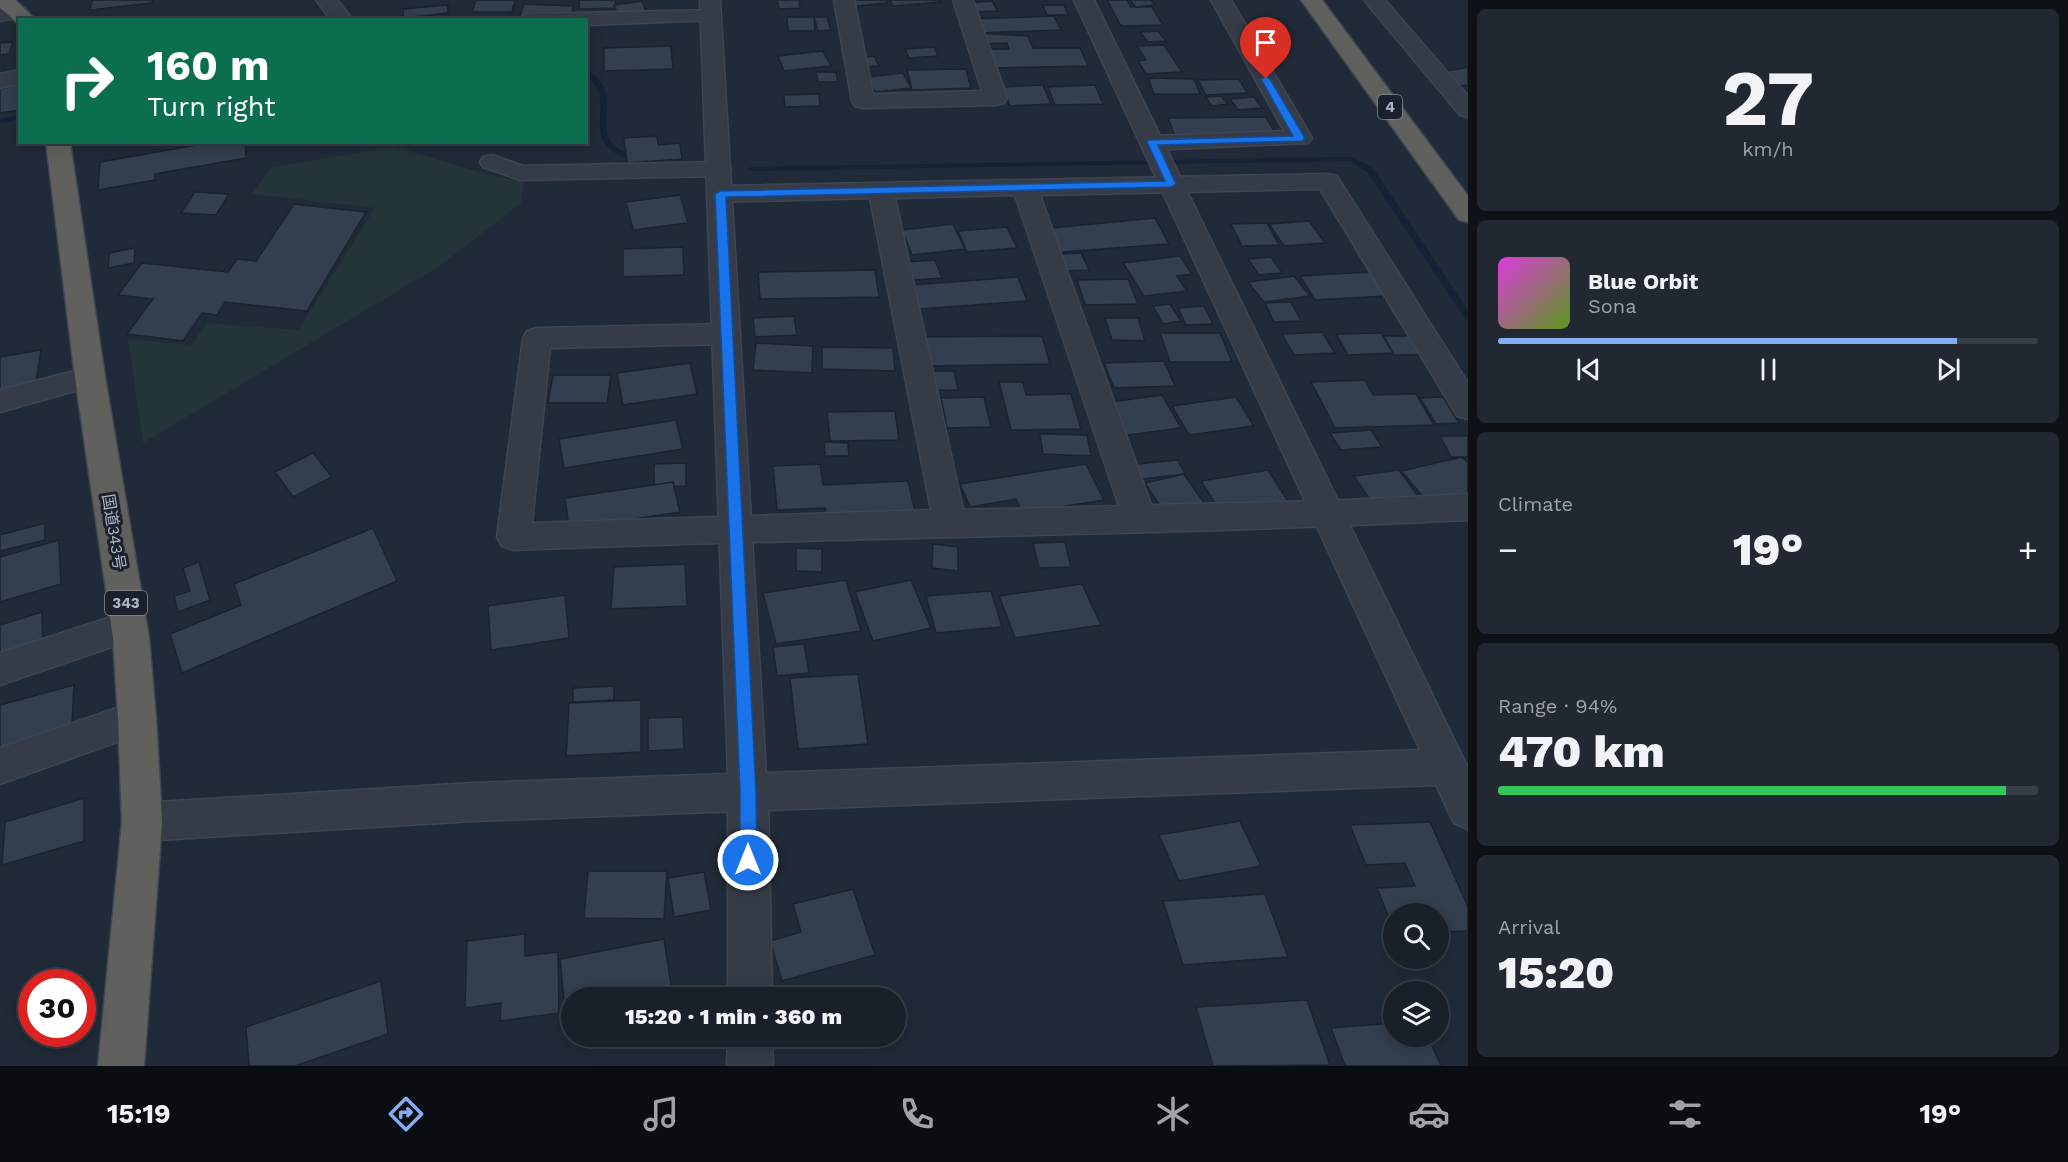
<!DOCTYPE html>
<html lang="en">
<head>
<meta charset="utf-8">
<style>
  body { margin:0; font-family:"Work Sans","Noto Sans JP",sans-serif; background:#222832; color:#f1f3f6; height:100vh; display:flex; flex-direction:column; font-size:22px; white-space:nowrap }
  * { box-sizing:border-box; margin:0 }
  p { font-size:20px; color:#9fa3a8 }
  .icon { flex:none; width:33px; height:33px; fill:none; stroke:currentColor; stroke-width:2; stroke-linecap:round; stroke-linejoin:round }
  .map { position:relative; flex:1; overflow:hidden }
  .drawer { display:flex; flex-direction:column; gap:9px; padding:9px; background:#0e1217; width:600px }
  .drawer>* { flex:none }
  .banner { position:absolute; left:18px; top:18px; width:570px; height:126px; border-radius:0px; box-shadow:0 3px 15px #0003,0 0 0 2px #373e47; background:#0b6e4f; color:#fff; overflow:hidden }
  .controls { position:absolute; left:1383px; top:903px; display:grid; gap:12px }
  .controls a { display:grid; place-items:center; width:66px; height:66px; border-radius:50%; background:#19202a; box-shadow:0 3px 15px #0003,0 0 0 2px #373e47; font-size:30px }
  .speed { position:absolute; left:18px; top:969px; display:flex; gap:12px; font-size:30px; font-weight:700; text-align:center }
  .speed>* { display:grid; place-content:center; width:78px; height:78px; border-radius:50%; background:#19202a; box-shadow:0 3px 15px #0003,0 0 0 2px #373e47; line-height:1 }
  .speed .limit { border:9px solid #d22; background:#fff; color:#111 }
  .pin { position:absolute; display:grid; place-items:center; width:51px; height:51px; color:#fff; margin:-62px -26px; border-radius:50% 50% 50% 0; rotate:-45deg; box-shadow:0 0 6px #0007 }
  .pin .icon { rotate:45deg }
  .me { position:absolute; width:66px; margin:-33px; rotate:0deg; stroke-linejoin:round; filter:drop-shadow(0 0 4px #0008) }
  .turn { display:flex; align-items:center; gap:21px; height:126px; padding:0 30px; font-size:27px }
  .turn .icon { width:78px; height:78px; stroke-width:2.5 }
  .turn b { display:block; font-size:42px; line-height:51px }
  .big { font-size:45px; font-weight:800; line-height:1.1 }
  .drawer .card { flex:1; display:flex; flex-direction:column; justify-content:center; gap:9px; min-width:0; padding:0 21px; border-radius:9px; background:#222832 }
  .drawer .dial { align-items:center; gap:0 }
  .dial b { font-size:78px; line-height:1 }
  .song { display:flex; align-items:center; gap:18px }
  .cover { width:72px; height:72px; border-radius:9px; background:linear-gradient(135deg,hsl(300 70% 55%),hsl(90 70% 35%)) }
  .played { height:6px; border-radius:3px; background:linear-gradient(90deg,#84acf4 85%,#373e47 85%) }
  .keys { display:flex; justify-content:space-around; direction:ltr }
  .heat { display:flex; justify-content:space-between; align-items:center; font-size:33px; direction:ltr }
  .charge { height:9px; border-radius:4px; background:linear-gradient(90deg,#34c759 94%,#373e47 0) }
  .trip { position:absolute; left:561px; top:987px; width:345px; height:60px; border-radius:30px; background:#19202a; box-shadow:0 3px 15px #0003,0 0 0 2px #373e47; font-weight:800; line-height:60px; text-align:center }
  .menu { display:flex; height:96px; justify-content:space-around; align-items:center; background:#0a0d11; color:#9fa3a8 }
  .menu .icon { width:42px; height:42px }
  .menu .selected { color:#84acf4 }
  .menu b { font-size:27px; color:#f1f3f6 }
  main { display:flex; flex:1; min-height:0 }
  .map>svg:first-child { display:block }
  .green { fill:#233539 }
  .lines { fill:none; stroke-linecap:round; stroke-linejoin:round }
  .stream { fill:#152135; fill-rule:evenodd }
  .building { fill:#333e4f; stroke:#1c232f; stroke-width:1.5 }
  .minor-casing { stroke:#3e4552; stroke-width:3 }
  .tertiary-casing { stroke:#3e4552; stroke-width:3 }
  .trunk-casing { stroke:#3f4753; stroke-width:3 }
  .minor { fill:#353c48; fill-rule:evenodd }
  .tertiary { fill:#353c48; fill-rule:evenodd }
  .trunk { fill:#60605d; fill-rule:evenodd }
  .route { fill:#1a73e8; stroke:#114b97; stroke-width:1.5 }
  .labels { text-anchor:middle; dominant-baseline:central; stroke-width:6; stroke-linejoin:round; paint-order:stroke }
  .shield { fill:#1a212d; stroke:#828a97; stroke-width:1.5 }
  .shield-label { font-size:15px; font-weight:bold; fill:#afb7c5 }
  .street-label { font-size:16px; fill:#afb7c5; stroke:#1a212d }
</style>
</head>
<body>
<main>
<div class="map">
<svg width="1468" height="1066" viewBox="0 0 1468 1066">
  <rect width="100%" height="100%" fill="#212a38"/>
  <path class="green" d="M394,146L485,174L524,182L521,203L438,267L143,443L128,339L191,345L207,323L298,330L375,208L251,194L272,167Z"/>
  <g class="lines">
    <g class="stream">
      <path d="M586,70C627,91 592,125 615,146C622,152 633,155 642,158V162C634,162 626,158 619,155C580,136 619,101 586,76Z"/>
      <path d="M20,115V119L0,123V119Z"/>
      <path d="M1352,157L1373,168L1468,310V320L1465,319L1367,172L1350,161L751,171L747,169L751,167Z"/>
    </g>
  </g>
  <g class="building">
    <path d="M92,0H153L152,3L90,10Z"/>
    <path d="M476,0H515L512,12H472Z"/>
    <path d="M579,0H615L616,8L579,9Z"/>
    <path d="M777,0H799L800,8L779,9Z"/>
    <path d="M843,0H886L887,3L847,7Z"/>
    <path d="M890,0H940L941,2L893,6Z"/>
    <path d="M1107,0H1127L1131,7H1152L1163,25L1121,26Z"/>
    <path d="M1130,0H1151L1155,5L1136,7Z"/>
    <path d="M642,1L647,14L619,18L614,5Z"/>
    <path d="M992,1L998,11L977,12L971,3Z"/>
    <path d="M524,4L574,6L570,18L520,16Z"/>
    <path d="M448,5V13L403,18V9Z"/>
    <path d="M1043,5H1064L1068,15H1047Z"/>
    <path d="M1054,16L1061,30L979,33L973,19Z"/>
    <path d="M787,17H814L815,31H788Z"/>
    <path d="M814,17H827L831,30L818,31Z"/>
    <path d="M1158,31L1166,41L1148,42L1140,32Z"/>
    <path d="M977,33L1028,36L1033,48H1080L1088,66L993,68L987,49H1009L1007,43L980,44Z"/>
    <path d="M13,42L9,54L0,55V43Z"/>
    <path d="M1164,45L1182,72L1146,74L1138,61L1146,60L1137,46Z"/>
    <path d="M671,46L673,69L604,71V48Z"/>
    <path d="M934,47L938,56L909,58L905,49Z"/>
    <path d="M823,51L831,66L784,71L778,56Z"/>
    <path d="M874,56L879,66L861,67L857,58Z"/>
    <path d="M1468,67V85L1460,86L1442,72Z"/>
    <path d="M966,69L971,88L912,90L907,70Z"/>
    <path d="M816,72H836L838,82H818Z"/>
    <path d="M903,73L911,88L875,92L867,77Z"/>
    <path d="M1148,78L1194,79L1200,94H1154Z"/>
    <path d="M1239,79L1247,93L1206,95L1198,80Z"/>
    <path d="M20,85V110L0,113V89Z"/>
    <path d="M1043,85L1051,104L1010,106L1003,87Z"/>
    <path d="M1095,85L1103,104L1055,105L1048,87Z"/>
    <path d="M819,94L820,106L785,107L784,95Z"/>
    <path d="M1221,96L1228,104L1212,106L1205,97Z"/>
    <path d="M1254,97L1262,108L1238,110L1230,99Z"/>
    <path d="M1266,117L1276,135L1175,136L1168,118Z"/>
    <path d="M657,136L658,145L680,143L682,159L627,163L624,138Z"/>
    <path d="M214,142H245L246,158L155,174V180L98,190L100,162Z"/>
    <path d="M195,192L229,194L216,215L181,213Z"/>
    <path d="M680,195L688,223L633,230L626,202Z"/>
    <path d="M294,204L366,212L307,311L225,302L217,315L202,313L183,341L127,334L153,299L118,295L142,263L228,272L237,259L256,261Z"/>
    <path d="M1155,218L1169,244L1061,252L1051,228Z"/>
    <path d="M1309,221L1325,243L1284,246L1269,224Z"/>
    <path d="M1267,223L1279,245L1242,246L1231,224Z"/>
    <path d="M953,224L965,249L912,255L902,230Z"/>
    <path d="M1007,227L1017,248L967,252L958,231Z"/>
    <path d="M683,247L684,275L623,277V249Z"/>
    <path d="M135,248L134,263L108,268L109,253Z"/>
    <path d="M1081,253L1089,270L1063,271L1056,254Z"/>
    <path d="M1180,256L1192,274L1177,276L1187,291L1144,296L1123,263Z"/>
    <path d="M1271,257L1282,273L1259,275L1248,259Z"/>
    <path d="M935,260L942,278L913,280L907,262Z"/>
    <path d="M875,270L879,297L760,299L758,272Z"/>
    <path d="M1370,272L1386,296L1315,300L1300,276Z"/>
    <path d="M1294,276L1310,296L1264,302L1248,282Z"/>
    <path d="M1018,277L1027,301L920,309L912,285Z"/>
    <path d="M1128,279L1138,304L1085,305L1077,280Z"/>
    <path d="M1291,302L1301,321L1274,322L1265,303Z"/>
    <path d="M1170,304L1181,321L1163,324L1153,306Z"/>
    <path d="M1204,306L1213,324L1186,325L1178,308Z"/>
    <path d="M794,316L797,335L755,337L753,318Z"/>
    <path d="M1105,318H1138L1145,341L1112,340Z"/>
    <path d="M1322,332L1335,353L1294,355L1282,334Z"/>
    <path d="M1160,333H1220L1232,362H1170Z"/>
    <path d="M1381,333L1393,353L1348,355L1336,334Z"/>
    <path d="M1042,336L1050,364L928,366L923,337Z"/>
    <path d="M1384,336H1409L1419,355H1394Z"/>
    <path d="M756,343L813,346L812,373L753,370Z"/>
    <path d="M822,347L893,348L895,371L822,369Z"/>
    <path d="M41,350L35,388L0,394V357Z"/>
    <path d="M1164,361L1175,386L1114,388L1104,363Z"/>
    <path d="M690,363L697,394L623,405L617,373Z"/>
    <path d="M925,371H954L958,390H928Z"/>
    <path d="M553,375H611L607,403H548Z"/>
    <path d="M1365,380L1373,395L1416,394L1434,425L1335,428L1311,382Z"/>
    <path d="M999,382H1023L1026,395L1071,394L1081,429L1011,430Z"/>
    <path d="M1162,395L1181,428L1113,437L1096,404Z"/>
    <path d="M984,397L991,427L947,428L941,398Z"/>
    <path d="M1236,397L1254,426L1189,435L1172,406Z"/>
    <path d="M1443,397L1459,423L1436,424L1420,398Z"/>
    <path d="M895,411L899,440L830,441L827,412Z"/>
    <path d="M676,420L683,449L564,468L559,439Z"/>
    <path d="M1371,430L1382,447L1341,450L1330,433Z"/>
    <path d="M1040,434L1087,435L1091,456L1043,454Z"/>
    <path d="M1440,436H1468V457H1451Z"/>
    <path d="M824,442L848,443L849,456H825Z"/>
    <path d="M313,453L332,477L293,497L275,472Z"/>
    <path d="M1462,457L1468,463V496L1430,505L1401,471Z"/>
    <path d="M1178,460L1185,474L1134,480L1127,465Z"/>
    <path d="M686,463V486L654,487V464Z"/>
    <path d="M820,464L823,485L908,481L916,516L827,521L825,508L777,510L773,466Z"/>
    <path d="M1086,464L1104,500L1022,513L1016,499L970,507L960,484Z"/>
    <path d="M1268,470L1288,501L1220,511L1201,481Z"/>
    <path d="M1399,470L1418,496L1372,503L1354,476Z"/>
    <path d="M1184,474L1206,506L1166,515L1145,483Z"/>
    <path d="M673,482L680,512L569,529L565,498Z"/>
    <path d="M45,523V540L0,551V535Z"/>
    <path d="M373,528L397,581L182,673L170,634L241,605L234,584Z"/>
    <path d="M59,540L61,584L0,602V557Z"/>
    <path d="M1065,542L1071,567L1039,568L1033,543Z"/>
    <path d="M933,544L958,547V571L932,568Z"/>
    <path d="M796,548L822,549V572L796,571Z"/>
    <path d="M199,562L210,600L178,612L174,596L190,591L183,568Z"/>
    <path d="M685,564L687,606L611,609L614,567Z"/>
    <path d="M846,580L861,631L776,644L763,593Z"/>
    <path d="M911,580L931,628L873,641L855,592Z"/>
    <path d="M1082,584L1101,625L1015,638L999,596Z"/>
    <path d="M991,591L1002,627L936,633L926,596Z"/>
    <path d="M565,595L569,638L491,650L488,606Z"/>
    <path d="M42,612L43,650L0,663V625Z"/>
    <path d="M804,644L809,673L777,676L773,647Z"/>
    <path d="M858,674L868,744L798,749L790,678Z"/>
    <path d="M74,685L71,741L0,761V705Z"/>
    <path d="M614,686V700L573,702V688Z"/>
    <path d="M641,700V752L566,756L569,703Z"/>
    <path d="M683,717L684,749L648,751V718Z"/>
    <path d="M84,798V841L2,865L5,822Z"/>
    <path d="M1240,821L1261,866L1179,881L1159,835Z"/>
    <path d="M1430,822L1468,907V931L1438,932V914H1394V930L1377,888L1415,886L1405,863L1366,865L1350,825Z"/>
    <path d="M588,871H667L664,919L584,918Z"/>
    <path d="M704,872L711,910L674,917L668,878Z"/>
    <path d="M853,889L875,955L782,981L770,941L801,932L793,904Z"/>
    <path d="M1265,894L1288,957L1183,965L1163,901Z"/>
    <path d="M525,934V956L558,952L559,1013L500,1021L501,1003L465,1008L467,941Z"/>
    <path d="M664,939L673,998H572V1020L566,1021L560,959Z"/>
    <path d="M381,981L388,1034L295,1066H249L246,1027Z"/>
    <path d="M1307,1000L1330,1065L1213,1066L1196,1007Z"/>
    <path d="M1394,1023V1036H1428L1441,1066H1345L1331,1028Z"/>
  </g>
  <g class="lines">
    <g class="minor-casing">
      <g id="minor">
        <path d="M316,0H337L353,20H331Z"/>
        <path d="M834,0H854L873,94L982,91L953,0H973L1007,98L1004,103L996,105L863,108L855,106L852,101Z"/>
        <path d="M1211,0H1231L1312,138L1308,143L1152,150L1144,148L1140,143L1144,138L1152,136L1284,131Z"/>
        <path d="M1364,0H1385L1468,96V117L1460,115Z"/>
        <path d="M18,6L25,8L28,12L25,16L0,21V9Z"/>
        <path d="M711,10L718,12L721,16L718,20L586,25V20H520L523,16L530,14Z"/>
        <path d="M20,70V84L0,88V74Z"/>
        <path d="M492,155L523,166L719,162L728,164L731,169L728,174L719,176L520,180L483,167L480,162L483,157Z"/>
        <path d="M1328,174L1337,176L1340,181L1468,383V419L1457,416L1320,189L1040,195L1151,505L1328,501L1468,494V520C1150,536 832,537 514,550L502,546L497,537L523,338L527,331L537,328L726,324L736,327L740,334L736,341L726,344L550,348L532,523L931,510L870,198L720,202L711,199L707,194L711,189L720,186ZM1015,195L1119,506L963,510L895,198Z"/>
        <path d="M90,367L100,370L105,377L100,384L0,412V390Z"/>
        <path d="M129,611L141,615L147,626L141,637L0,685V653Z"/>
        <path d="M137,701L150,706L156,718L150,730L0,784V748Z"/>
        <path d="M748,774L762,779L768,792L772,998H728V792L734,779Z"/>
        <path d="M728,1036H772L773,1066H727Z"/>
      </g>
    </g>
    <g class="tertiary-casing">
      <path id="tertiary" d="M700,0H720L766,773L1420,750L1074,0H1094L1468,768V829L1454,823L1436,785L473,821L142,841L128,836L122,822L128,808L142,803L473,783L728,774Z"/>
    </g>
    <g class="trunk-casing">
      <g id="trunk">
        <path d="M0,0H15L36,20H20L19,24L0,8Z"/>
        <path d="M1301,0H1322L1468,196V222L1459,220Z"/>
        <path d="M46,142H70L105,377L149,638L156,718L162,822L144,1066H98L122,822L118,718L113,638L75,377Z"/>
      </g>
    </g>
    <use href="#minor" class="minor"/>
    <use href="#tertiary" class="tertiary"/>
    <use href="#trunk" class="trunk"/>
  </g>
  <path class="route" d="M1266,76L1270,79L1305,138L1303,141L1158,145L1176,184L1171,187L726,197L756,792L757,860L754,866L748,869L742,866L740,860V792L715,194L720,191L1165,181L1147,142L1148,140L1293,136L1261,79Z"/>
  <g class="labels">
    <g class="shield">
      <rect x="1378" y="95" width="24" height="24" rx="4.5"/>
      <rect x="105" y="591" width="42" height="24" rx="4.5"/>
    </g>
    <g class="shield-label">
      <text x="1390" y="107">4</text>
      <text x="126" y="603">343</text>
    </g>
    <g class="street-label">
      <text transform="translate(114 532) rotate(81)">国道343号</text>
    </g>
  </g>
</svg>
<div class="controls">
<a><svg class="icon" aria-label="search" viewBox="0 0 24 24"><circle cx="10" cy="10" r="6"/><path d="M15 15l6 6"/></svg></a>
<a><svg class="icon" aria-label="layers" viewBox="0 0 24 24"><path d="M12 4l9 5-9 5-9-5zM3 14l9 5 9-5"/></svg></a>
</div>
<div class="speed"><div class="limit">30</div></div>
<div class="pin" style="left:1266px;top:79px;background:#d93025"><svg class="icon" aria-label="arrive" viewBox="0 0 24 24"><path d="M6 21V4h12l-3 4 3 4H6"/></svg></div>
<svg class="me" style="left:748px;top:860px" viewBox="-20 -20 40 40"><circle r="17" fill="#1a73e8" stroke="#fff" stroke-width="3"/><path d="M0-11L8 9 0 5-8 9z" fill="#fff"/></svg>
<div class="trip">15:20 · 1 min · 360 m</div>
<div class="banner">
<div class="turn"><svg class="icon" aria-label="right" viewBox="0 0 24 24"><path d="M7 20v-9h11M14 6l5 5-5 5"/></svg><div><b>160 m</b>Turn right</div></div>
</div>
</div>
<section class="drawer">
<div class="card dial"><b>27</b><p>km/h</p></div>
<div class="card">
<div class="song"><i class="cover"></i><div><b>Blue Orbit</b><p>Sona</p></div></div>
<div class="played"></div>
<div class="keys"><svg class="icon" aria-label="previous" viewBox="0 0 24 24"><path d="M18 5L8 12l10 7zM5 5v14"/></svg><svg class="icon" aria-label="pause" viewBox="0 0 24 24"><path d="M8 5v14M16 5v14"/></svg><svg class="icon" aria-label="next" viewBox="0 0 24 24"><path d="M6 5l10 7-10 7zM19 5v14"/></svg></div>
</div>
<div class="card"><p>Climate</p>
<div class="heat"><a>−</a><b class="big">19°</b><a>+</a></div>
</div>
<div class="card"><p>Range · 94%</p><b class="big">470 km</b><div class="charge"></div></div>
<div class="card"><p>Arrival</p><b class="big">15:20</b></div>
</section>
</main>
<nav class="menu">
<b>15:19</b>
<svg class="icon selected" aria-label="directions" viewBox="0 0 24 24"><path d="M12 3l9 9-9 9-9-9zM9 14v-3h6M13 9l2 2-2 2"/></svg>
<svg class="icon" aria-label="music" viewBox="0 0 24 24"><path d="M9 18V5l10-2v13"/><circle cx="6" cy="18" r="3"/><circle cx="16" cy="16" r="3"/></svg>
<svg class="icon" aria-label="phone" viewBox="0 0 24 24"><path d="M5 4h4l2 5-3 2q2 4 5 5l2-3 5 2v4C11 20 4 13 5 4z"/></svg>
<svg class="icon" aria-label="climate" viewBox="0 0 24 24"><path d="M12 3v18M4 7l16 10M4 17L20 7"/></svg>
<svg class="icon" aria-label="car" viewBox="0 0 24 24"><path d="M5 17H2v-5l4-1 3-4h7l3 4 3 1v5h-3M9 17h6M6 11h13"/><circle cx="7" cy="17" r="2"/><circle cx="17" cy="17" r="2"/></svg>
<svg class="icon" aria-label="filters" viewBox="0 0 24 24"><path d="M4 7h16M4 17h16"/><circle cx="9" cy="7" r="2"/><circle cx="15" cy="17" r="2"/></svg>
<b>19°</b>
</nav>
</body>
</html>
